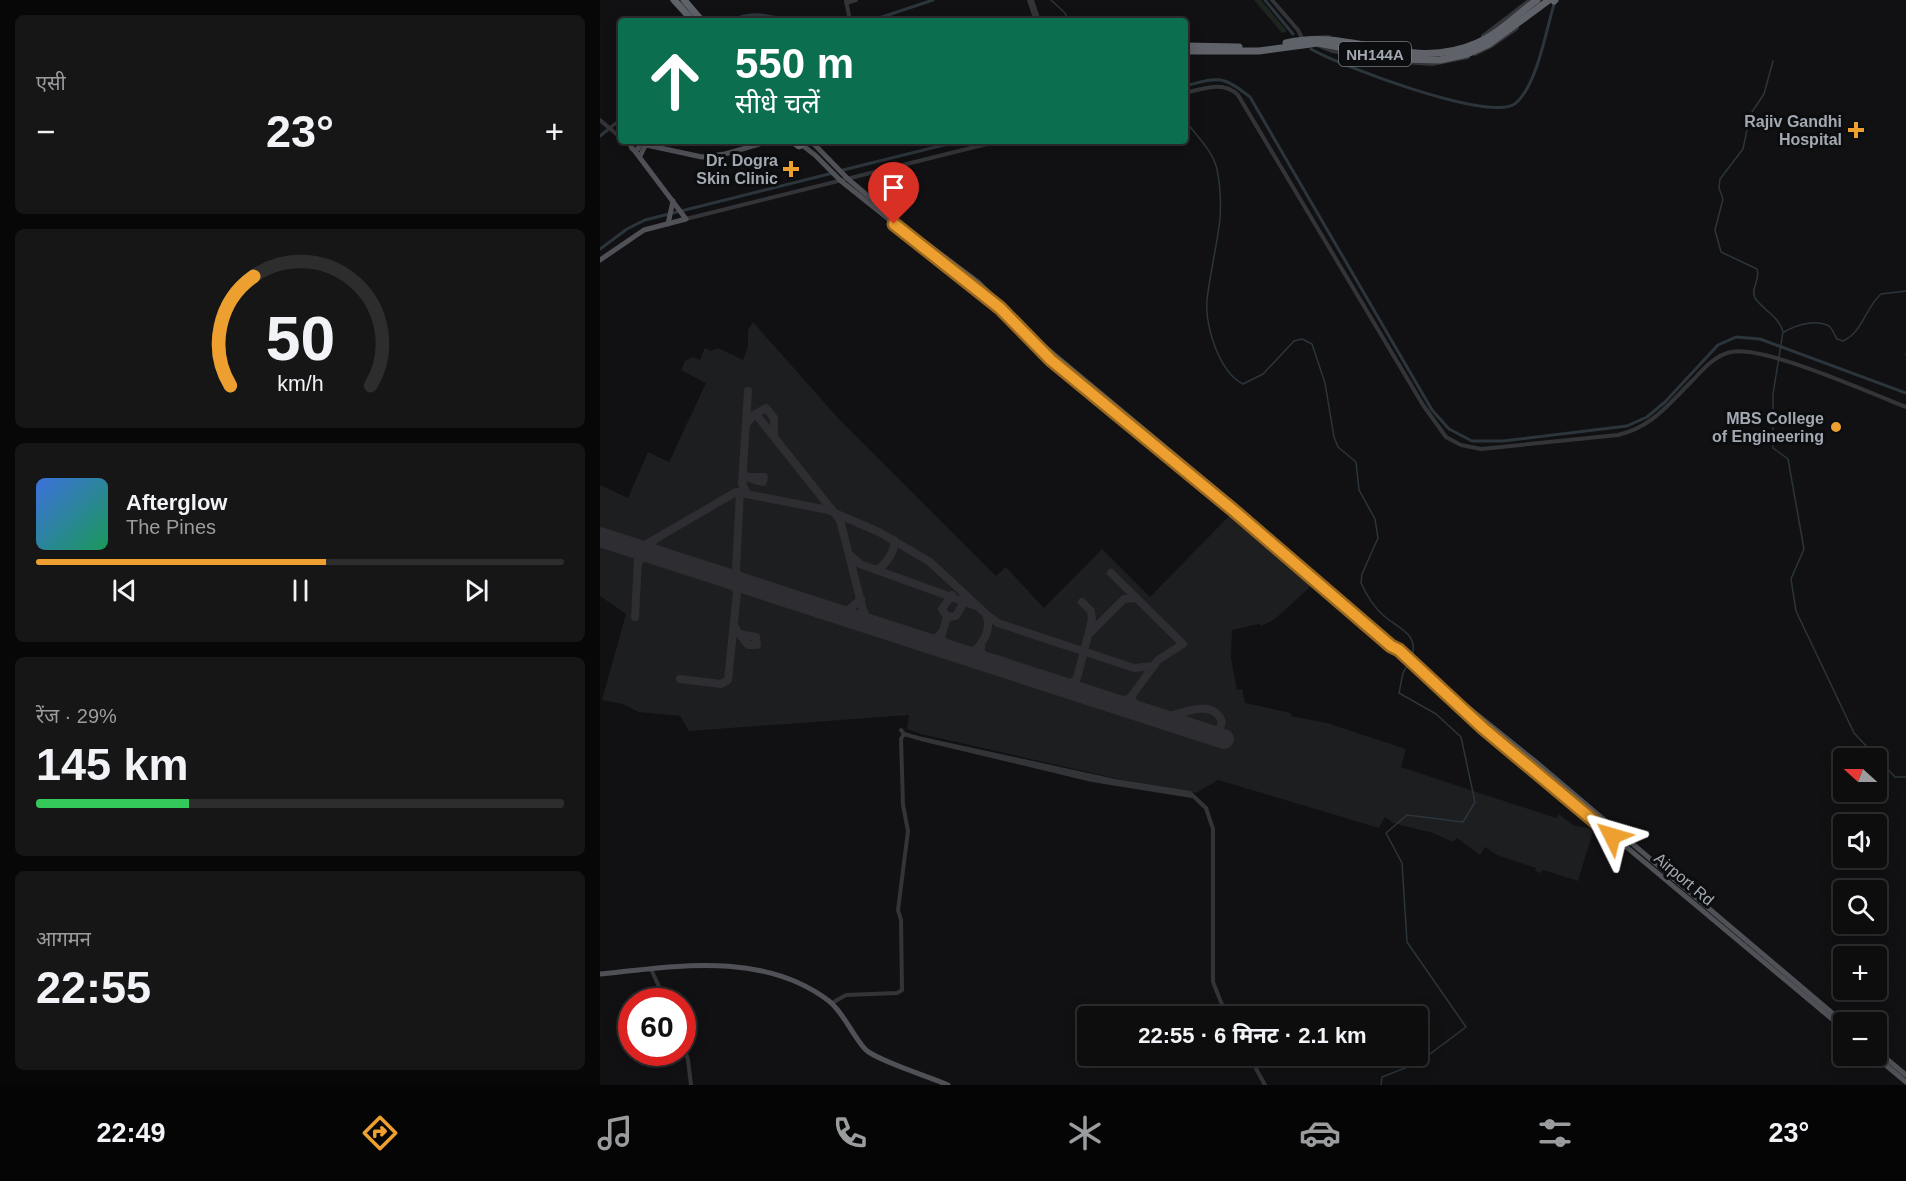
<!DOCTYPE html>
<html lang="hi">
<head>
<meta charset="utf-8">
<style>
  body { margin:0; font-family:Helvetica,"Noto Sans Devanagari",sans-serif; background:#161617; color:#f1f3f6; height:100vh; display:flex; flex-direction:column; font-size:22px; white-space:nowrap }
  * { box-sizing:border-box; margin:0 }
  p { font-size:20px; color:#9a9c9e }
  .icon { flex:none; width:33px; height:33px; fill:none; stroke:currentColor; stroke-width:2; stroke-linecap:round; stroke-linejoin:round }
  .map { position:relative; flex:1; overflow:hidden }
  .panel { display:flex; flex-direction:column; gap:15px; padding:15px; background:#070708; width:600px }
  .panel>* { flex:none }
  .top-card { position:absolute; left:18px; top:18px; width:570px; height:126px; border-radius:6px; box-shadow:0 3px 15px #0003,0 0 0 2px #2d2d2e; background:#0b6e4f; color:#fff; overflow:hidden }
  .needle { width:39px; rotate:291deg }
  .buttons { position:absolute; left:1233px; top:748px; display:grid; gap:12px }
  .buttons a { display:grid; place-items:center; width:54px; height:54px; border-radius:6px; background:#0d0d0e; box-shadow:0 3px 15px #0003,0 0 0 2px #2d2d2e; font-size:30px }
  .speed { position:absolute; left:18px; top:988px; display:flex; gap:12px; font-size:30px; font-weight:700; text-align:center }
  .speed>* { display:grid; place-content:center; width:78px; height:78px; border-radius:50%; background:#0d0d0e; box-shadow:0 3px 15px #0003,0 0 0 2px #2d2d2e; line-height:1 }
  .speed .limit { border:9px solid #d22; background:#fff; color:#111 }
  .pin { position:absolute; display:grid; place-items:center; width:51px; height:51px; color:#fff; margin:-62px -26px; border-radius:50% 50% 50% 0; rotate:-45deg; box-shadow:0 0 6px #0007 }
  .pin .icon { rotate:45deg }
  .me { position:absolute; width:66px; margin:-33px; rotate:310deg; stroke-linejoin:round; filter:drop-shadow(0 0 4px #0008) }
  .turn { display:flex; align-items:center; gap:21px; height:126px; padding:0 18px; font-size:27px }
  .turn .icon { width:78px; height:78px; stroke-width:2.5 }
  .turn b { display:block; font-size:42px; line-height:51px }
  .big { font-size:45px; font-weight:700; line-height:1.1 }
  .panel .widget { flex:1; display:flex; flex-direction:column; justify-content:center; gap:9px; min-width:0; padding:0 21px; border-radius:9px; background:#161617 }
  .panel .dial { align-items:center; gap:0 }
  .dial svg { height:156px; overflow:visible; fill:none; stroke:#2d2d2e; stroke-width:7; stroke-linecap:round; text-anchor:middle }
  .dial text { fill:#f1f3f6; stroke:none }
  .song { display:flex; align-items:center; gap:18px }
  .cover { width:72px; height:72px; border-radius:9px; background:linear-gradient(135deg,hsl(220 70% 55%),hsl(150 70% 35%)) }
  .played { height:6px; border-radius:3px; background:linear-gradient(90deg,#eda030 55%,#2d2d2e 55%) }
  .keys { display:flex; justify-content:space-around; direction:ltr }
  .heat { display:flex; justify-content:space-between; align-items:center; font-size:33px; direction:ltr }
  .charge { height:9px; border-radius:4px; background:linear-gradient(90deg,#34c759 29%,#2d2d2e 0) }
  .trip { position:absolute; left:477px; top:1006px; width:351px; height:60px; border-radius:6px; background:#0d0d0e; box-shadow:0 3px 15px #0003,0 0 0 2px #2d2d2e; font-weight:700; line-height:60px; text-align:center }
  .tab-bar { display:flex; height:96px; justify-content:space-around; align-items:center; background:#050506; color:#9a9c9e }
  .tab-bar .icon { width:42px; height:42px }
  .tab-bar .current { color:#eda030 }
  .tab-bar b { font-size:27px; color:#f1f3f6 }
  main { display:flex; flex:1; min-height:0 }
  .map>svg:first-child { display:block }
  .built { fill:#1d1e20 }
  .green { fill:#1e251e }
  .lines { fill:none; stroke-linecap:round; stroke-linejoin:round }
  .stream { stroke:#2b353b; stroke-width:1.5 }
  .canal { stroke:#2b353b; stroke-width:3 }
  .taxiway { stroke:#2e2e32; stroke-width:8 }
  .runway { stroke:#2e2e32; stroke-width:20 }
  .minor { stroke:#333438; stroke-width:4 }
  .major { stroke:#4f5157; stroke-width:5 }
  .highway { stroke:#5f6269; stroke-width:7 }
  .route-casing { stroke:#9a681f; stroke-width:15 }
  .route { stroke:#eda030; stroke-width:10 }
  .poi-dot { fill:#eda030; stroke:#0c0d0e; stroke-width:2 }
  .labels { text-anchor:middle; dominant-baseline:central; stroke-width:6; stroke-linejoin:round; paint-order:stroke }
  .shield { fill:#0c0d0e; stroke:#767a82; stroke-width:1.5 }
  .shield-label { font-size:15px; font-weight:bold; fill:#a3a9b3 }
  .poi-label { font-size:16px; font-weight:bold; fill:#a3a9b3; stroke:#0c0d0e; text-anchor:end }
  .street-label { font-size:16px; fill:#a3a9b3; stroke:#0c0d0e }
</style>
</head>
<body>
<main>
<section class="panel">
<div class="widget"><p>एसी</p>
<div class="heat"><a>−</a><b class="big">23°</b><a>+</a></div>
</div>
<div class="widget dial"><svg viewBox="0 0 100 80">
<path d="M14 69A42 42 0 1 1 86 69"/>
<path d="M14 69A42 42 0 0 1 26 13" stroke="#eda030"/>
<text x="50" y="56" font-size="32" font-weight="700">50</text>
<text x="50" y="72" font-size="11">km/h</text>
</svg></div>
<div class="widget">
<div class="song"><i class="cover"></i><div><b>Afterglow</b><p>The Pines</p></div></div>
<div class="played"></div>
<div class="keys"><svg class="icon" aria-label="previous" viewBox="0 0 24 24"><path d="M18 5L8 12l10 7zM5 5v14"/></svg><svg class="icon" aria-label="pause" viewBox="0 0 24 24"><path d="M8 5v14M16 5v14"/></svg><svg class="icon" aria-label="next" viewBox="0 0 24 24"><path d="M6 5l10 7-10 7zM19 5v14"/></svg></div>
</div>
<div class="widget"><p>रेंज · 29%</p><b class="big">145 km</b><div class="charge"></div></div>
<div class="widget"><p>आगमन</p><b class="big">22:55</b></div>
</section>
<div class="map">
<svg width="1306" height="1085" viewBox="0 0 1306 1085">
  <rect width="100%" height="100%" fill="#111113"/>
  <path class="built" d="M153,322L238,418L396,576L406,567L444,608L502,549L550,597L631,514L671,553H675L712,585L675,619L661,626L659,624L632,630L631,658L637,690L642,689L645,703L691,713V716L727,723L806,749L801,767L956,818L959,814L974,826L989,828L993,831L978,881L943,870L941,873L935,871L936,868L897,855L885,847L880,855L857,838L853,842L833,833L793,823L785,817L779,828L618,780L596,793L523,780L321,734L307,729L309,715L89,731L80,716L39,712L23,704L2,700L26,614L0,596V485L28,498L48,452L69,462L106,383L81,370L85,361L93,357L100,360L105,348L111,351L118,348L143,360L148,347V330Z"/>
  <path class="green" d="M654,0H661L687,31L682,33Z"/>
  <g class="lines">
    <g class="stream">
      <path d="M451,0L465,13L468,21"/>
      <path d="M1173,61L1164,94L1150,115L1143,149L1120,179L1119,188L1123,199L1115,230L1121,252L1157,269C1161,279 1150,289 1155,298C1164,311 1179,316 1183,332L1173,394V448L1188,459L1204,549L1191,579L1196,611L1254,733L1295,777H1306"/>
      <path d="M585,120C596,136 612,149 617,169C620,184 621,203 620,219C617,246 610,273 607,300C605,326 619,372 643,384L663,374L694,341L702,339L712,344L725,383L734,437L738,447L756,462L759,490L775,519L778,538L762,574L761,583C766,594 773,606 783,615C797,628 821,634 811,658"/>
      <path d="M1184,332C1196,325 1215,319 1229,326C1233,329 1234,335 1237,339L1243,341C1263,332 1265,308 1281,294L1306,291"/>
      <path d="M1306,354V355"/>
      <path d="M781,1085L782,1077L818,1063L866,1027L807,942L802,863L786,833L807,815L863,822L875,802L861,737L836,714L799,693L803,673L809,662"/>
    </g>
    <g class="canal">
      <path d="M665,0L693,34"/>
      <path d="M131,21C152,10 169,16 191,21"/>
      <path d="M270,21L333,0"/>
      <path d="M711,49C738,65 893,124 916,103C938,83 946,29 955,1"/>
      <path d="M585,86C619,77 622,75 650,97L832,410L849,429L872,441H903L1027,426L1047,417L1065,402L1118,345L1136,337L1160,339L1306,393"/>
      <path d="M0,136L21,119"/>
      <path d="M239,171L360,141"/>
      <path d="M0,249L27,229L45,220L233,173"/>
    </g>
    <g class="taxiway">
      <path d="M154,415L166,408L174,418V436"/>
      <path d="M146,424L154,415L158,417L240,520L263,610L270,624"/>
      <path d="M143,481C145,478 147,478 150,477H164L163,482C156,481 148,479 143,473"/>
      <path d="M140,492L136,570L140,582"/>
      <path d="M147,493L142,484L148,391"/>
      <path d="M30,547L45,545L136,492L228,510L279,532L330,562L385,613C394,628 381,651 365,655"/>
      <path d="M31,547L37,554L38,560L35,617"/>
      <path d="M250,555L260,564L376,606"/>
      <path d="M38,564L42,556L54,554L51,546L54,540"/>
      <path d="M276,570C286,565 296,550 294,540"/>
      <path d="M511,573L583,644L558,660L530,698L515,703"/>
      <path d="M243,615L261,599"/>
      <path d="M387,615L398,623L534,668L554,666"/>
      <path d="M347,617L356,616L364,602"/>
      <path d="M135,627L139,634L148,645H157L156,637L139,634"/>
      <path d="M491,632L524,599L536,598"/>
      <path d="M326,642L334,640L341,633"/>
      <path d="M381,646V653L386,662"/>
      <path d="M347,649L341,637L347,617L342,609L352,595"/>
      <path d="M80,679L121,684L128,680L137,592L131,579"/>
      <path d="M466,688L477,678L492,620L491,611L482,602"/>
      <path d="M532,696L534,710"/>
      <path d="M560,718C578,716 613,696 622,722L619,731L611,737L586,726"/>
    </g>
    <path class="runway" d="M0,537L624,739"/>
    <g class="minor">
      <path d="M246,0L250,21"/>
      <path d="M429,0L436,21"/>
      <path d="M432,0L439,21"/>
      <path d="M672,0L698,30L703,40"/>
      <path d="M246,3L256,0"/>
      <path d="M883,36L930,0"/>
      <path d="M710,38L729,37"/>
      <path d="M717,45L732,51L797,61"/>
      <path d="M875,54L891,46L917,28"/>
      <path d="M804,62L832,64L868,57"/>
      <path d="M585,93C602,89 624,80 638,95L823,405L846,437L861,445L881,449L1018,435C1053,427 1069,403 1094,379C1104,368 1116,355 1131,352C1164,345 1270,393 1306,407"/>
      <path d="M0,120L21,138"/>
      <path d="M25,141L32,147"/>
      <path d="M31,141L34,143"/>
      <path d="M86,219L399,141"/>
      <path d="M301,730L304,734L318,738L515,781L590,793L606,808L613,829V982L627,1017"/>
      <path d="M321,739L492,780L592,796"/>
      <path d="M51,969L66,1002"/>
      <path d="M232,1003L246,995L297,993L302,990L301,920L298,910L308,831L303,805L301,739L304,734"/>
      <path d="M82,1040L88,1060L91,1085"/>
      <path d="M649,1056L665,1085"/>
    </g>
    <g class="major">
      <path d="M182,141L193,142"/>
      <path d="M211,141L248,179L306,228L378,282L439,342L638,508L829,676L936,762L1244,1023"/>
      <circle cx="35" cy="146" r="4"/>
      <path d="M37,143L102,157L125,154L170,141"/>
      <path d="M202,145L215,155L241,181L400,308L451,360L633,510L718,585L798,649"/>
      <path d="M40,156L45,146"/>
      <path d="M68,224L73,201"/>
      <path d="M0,260L44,230L86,219L34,150"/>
      <path d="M829,676L883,727L1244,1029"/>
      <path d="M0,974C76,966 164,951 229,1001C244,1013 252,1035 265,1049C275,1060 330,1077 348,1085"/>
      <path d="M1276,1050L1306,1075"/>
      <path d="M1275,1056L1306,1082"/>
    </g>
    <g class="highway">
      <path d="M74,0L93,21"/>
      <path d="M84,0L102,21"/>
      <path d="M954,1L955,0"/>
      <path d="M686,43C751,27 810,73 877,43C900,33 917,14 937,0"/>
      <path d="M585,46L639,47"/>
      <path d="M585,51H659L718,43L801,59L840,60L867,54L889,44L949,0"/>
      <path d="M192,141L199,146L208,141"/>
    </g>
  </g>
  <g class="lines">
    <g class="route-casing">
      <path id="route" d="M294,224L400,308L451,360L633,510L791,646L799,650L883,728L1012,836"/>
    </g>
    <use href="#route" class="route"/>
  </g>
  <g class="poi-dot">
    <path d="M1253 121h6v6h6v6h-6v6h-6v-6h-6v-6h6z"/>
    <path d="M188 160h6v6h6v6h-6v6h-6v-6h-6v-6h6z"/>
    <circle cx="1236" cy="427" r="6"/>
  </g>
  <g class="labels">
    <rect class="shield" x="739" y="42" width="72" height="24" rx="4.5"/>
    <g class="shield-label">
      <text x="775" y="54">NH144A</text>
    </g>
    <g class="poi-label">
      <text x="1242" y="121">Rajiv Gandhi<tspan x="1242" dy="18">Hospital</tspan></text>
      <text x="178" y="160">Dr. Dogra<tspan x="178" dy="18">Skin Clinic</tspan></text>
      <text x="1224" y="418">MBS College<tspan x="1224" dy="18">of Engineering</tspan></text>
    </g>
    <g class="street-label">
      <text transform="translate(1084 879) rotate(40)">Airport Rd</text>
    </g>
  </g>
</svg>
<div class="buttons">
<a><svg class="needle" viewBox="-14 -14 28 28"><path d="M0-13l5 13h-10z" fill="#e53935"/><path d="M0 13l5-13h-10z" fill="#9a9c9e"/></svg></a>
<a><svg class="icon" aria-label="sound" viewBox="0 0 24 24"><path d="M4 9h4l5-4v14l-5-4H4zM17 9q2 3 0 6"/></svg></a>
<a><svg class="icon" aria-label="search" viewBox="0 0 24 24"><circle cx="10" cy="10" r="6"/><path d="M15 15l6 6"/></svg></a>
<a>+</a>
<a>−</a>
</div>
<div class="speed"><div class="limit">60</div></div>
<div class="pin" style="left:294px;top:224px;background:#d93025"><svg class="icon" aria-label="arrive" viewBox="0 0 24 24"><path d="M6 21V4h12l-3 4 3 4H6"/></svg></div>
<svg class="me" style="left:1012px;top:836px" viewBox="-20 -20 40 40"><path d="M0-17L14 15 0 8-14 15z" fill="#eda030" stroke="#fff" stroke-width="4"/></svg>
<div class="trip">22:55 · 6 मिनट · 2.1 km</div>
<div class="top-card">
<div class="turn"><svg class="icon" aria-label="ahead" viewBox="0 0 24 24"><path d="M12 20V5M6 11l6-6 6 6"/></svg><div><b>550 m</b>सीधे चलें</div></div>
</div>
</div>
</main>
<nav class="tab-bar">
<b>22:49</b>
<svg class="icon current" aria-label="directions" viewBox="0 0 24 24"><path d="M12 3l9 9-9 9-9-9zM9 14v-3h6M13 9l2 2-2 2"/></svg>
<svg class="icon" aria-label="music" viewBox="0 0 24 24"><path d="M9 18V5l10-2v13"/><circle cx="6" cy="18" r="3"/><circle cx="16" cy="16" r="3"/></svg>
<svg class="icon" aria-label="phone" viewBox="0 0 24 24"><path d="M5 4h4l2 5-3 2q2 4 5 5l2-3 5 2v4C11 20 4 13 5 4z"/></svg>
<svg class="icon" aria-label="climate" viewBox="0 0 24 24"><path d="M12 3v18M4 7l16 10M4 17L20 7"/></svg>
<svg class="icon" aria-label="car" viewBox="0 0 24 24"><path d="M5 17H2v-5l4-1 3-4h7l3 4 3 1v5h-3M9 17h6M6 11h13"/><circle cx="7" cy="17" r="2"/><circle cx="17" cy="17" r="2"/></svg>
<svg class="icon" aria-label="filters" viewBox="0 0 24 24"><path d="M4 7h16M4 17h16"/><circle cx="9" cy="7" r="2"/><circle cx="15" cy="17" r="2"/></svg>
<b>23°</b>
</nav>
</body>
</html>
